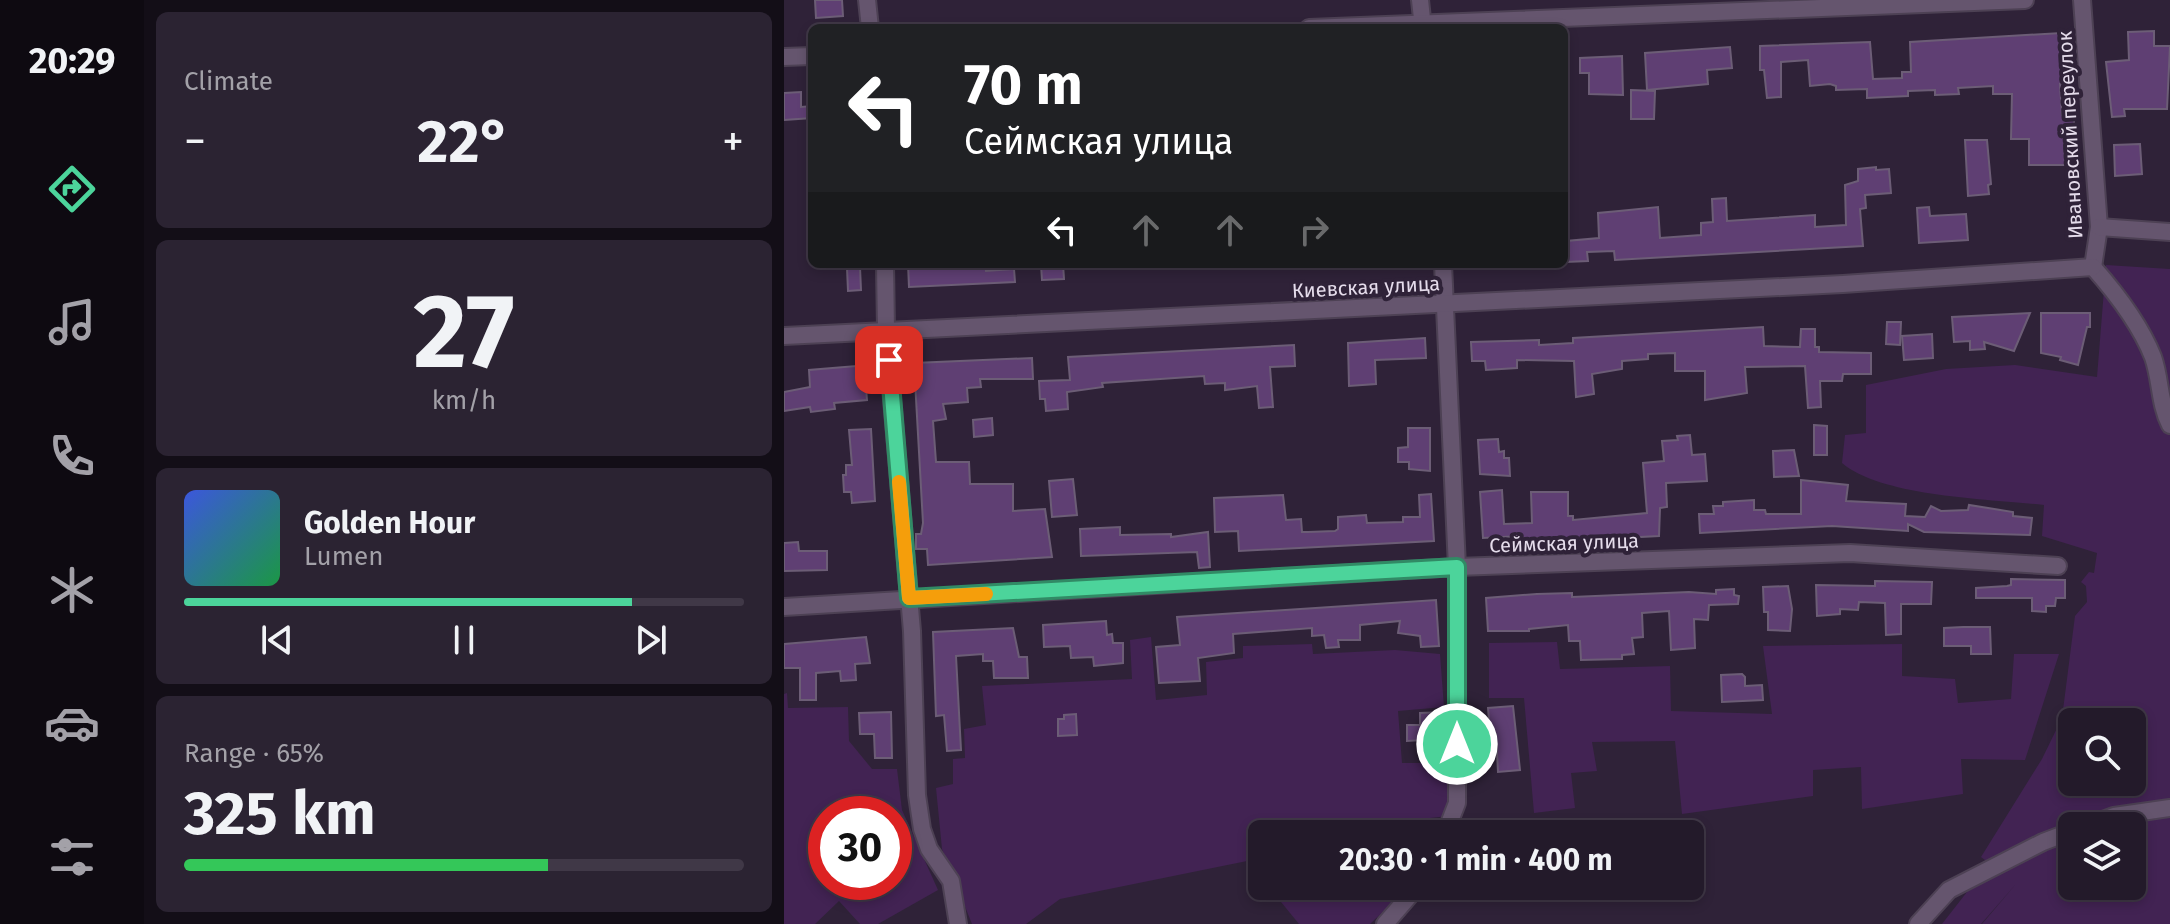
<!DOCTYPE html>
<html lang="en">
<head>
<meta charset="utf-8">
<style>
  body { margin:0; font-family:"Fira Sans",sans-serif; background:#2b2332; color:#f1f3f6; height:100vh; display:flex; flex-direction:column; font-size:30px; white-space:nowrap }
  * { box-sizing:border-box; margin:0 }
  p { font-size:26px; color:#a3a1a8 }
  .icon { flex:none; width:44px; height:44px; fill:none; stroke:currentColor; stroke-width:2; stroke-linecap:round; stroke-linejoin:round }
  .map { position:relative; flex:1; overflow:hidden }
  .panel { display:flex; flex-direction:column; gap:12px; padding:12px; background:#130e17; width:640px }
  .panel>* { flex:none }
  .hud { position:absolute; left:24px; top:24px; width:760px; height:244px; border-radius:12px; box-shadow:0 4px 12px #0003,0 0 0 2px #403847; background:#202124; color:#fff; overflow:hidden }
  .fabs { position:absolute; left:1274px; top:708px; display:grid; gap:16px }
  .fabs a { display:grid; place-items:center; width:88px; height:88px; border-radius:12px; background:#231a2a; box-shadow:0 4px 12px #0003,0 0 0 2px #403847; font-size:40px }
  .speed { position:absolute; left:24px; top:796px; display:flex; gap:16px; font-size:40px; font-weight:700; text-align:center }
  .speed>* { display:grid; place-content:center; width:104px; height:104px; border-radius:50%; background:#231a2a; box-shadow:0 4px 12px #0003,0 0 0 2px #403847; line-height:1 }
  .speed .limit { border:12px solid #d22; background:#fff; color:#111 }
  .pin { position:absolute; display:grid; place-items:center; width:68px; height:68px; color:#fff; margin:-34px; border-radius:16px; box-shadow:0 4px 12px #0006 }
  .me { position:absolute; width:88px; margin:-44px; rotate:0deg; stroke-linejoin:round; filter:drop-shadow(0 0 6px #0008) }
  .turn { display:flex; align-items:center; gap:28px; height:168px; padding:0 24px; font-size:36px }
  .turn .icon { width:104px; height:104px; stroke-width:2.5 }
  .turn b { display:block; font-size:56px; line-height:68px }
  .lanes { display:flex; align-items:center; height:76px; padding:0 24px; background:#0003; justify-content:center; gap:40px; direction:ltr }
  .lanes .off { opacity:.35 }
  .big { font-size:60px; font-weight:700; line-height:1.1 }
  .panel .widget { flex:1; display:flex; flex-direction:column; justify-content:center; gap:12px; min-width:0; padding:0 28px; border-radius:12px; background:#2b2332 }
  .panel .dial { align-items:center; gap:0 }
  .dial b { font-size:104px; line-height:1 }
  .song { display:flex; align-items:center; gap:24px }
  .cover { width:96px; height:96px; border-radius:12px; background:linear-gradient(135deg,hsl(230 70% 55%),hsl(140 70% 35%)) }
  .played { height:8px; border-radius:4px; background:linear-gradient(90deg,#4cd49b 80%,#403847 80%) }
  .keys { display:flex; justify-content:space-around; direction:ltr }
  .heat { display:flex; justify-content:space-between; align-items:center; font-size:44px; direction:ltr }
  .charge { height:12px; border-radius:6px; background:linear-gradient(90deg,#34c759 65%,#403847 0) }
  .trip { position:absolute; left:464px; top:820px; width:456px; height:80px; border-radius:12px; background:#231a2a; box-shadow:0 4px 12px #0003,0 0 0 2px #403847; font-weight:700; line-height:80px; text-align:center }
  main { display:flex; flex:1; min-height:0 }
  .tabs { display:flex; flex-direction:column; width:144px; justify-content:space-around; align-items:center; background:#0e0a11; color:#a3a1a8 }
  .tabs .icon { width:56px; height:56px }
  .tabs .on { color:#4cd49b }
  .tabs b { font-size:36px; color:#f1f3f6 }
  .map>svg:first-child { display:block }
  .green { fill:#422353; fill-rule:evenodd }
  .building { fill:#5f3f73; stroke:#6c5d76; stroke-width:2 }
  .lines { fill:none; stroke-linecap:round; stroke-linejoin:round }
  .street-casing { stroke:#4d4154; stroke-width:20 }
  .street { stroke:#65556e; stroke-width:16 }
  .route-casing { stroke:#318a65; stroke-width:20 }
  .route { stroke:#4cd49b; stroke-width:14 }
  .slow { stroke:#f59e0b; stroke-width:14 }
  .labels { text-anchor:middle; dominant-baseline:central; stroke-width:8; stroke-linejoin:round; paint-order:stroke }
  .street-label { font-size:20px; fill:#e5dceb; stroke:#2f2238 }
</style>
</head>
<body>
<main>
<nav class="tabs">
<b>20:29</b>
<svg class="icon on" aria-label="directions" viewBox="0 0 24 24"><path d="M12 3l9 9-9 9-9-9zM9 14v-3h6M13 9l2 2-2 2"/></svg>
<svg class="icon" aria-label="music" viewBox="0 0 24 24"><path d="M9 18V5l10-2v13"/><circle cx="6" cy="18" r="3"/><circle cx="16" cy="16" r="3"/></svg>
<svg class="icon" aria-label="phone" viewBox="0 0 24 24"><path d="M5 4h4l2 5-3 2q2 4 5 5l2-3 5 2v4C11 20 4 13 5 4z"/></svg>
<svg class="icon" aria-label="climate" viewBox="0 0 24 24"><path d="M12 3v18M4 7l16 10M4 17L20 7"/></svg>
<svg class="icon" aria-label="car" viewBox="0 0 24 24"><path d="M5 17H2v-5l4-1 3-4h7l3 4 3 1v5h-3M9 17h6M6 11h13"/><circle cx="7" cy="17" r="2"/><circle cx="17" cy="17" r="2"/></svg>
<svg class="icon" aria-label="filters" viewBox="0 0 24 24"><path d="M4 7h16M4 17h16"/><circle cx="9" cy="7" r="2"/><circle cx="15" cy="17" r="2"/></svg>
</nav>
<section class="panel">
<div class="widget"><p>Climate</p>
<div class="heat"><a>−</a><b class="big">22°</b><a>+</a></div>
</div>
<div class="widget dial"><b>27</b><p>km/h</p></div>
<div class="widget">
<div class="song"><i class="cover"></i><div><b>Golden Hour</b><p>Lumen</p></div></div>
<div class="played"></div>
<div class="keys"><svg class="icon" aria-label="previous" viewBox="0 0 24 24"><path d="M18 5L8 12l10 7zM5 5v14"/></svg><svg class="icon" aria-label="pause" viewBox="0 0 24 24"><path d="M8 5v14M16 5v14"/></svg><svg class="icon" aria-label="next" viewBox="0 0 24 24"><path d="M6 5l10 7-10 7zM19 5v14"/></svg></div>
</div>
<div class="widget"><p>Range · 65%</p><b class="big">325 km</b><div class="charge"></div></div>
</section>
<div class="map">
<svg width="1386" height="924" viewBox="0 0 1386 924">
  <rect width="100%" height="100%" fill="#2f2238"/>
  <g class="green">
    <path d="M1322,265L1386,269V924H1198L1232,884L1197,924H1158L1197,874L1218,873L1197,857L1258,759L1278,718L1291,616L1303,602L1302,586L1297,582L1305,572L1310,573L1313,553L1258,536L1260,505C1206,499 1098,497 1058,463L1061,435L1082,433V385L1162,369L1231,365L1313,377ZM1288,722H1348V782H1288ZM1288,826H1348V886H1288Z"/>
    <path d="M367,637L372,700L423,695L422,662L459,658V646L528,644L529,654L611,650L656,654L660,707L614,711L618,763H663L665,816L646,818L645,825H634L635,834H478V879L463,861L276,899L242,924H188L158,849L152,788L169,784V759L181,758L180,729L202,725L198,686L348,679L346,640Z"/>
    <path d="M773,642L776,669L886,666L887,711L988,714L979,646L1118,644V676L1171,679L1174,703L1227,699L1230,654H1275L1241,760L1177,759L1179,794L1078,809L1077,767L1029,770V796L898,814L891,741L808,742L813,771L787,773L791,808L750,813L740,698H705V643Z"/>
    <path d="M3,693L4,708L64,707L65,741L88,769H113L118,810L154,890L94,924H76L55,901L31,924H0V694ZM42,814H110V882H42Z"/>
    <path d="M484,886H626L586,924H515Z"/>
  </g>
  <g class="building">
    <path d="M31,0H58L59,16L32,18Z"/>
    <path d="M1370,31V46H1386L1383,109H1340L1341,116L1328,117L1322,62L1345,60L1344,32Z"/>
    <path d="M1277,33L1278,55H1288L1290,84H1276L1278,115H1290V137H1280L1281,165H1245V139H1227L1228,94H1209V86L1174,88L1175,94L1151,95V90L1124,91V96L1083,98V89L1052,90V86L1046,84L1026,86L1024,60L997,62V97L983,98L980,70H976V46L1086,42L1089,79L1118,78V72H1127L1126,42Z"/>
    <path d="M946,47L948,68L923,70L924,84L863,90L861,53Z"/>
    <path d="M838,56L839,95L805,94V73H796V58Z"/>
    <path d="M847,90L871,91L870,119H847Z"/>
    <path d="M17,92V107L28,106V118L0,120V93Z"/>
    <path d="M1181,140H1203L1207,184L1204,185L1205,194L1184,196Z"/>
    <path d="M1356,144L1358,174L1331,176L1330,145Z"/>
    <path d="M1092,167V170L1105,169L1107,193L1081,195L1082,208L1076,209L1079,246L831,260L830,251L803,252L804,261L782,262V241L815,238L814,213L835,211L874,207L876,238L917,235V223L929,222L928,199L942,198L943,221L1031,215V227L1062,225L1061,185L1074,181V169Z"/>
    <path d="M1145,207L1146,216L1182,214L1184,240L1135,243L1133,208Z"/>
    <path d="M124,264H201L202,271L230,269L231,282L125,287Z"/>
    <path d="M270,264H279L280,279L258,280L257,265Z"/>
    <path d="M76,267L77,290L64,291L63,268Z"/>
    <path d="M1246,313L1230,351L1200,342L1201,349L1186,350V341L1170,342L1168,317Z"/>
    <path d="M1257,313H1306V327H1303L1294,365L1276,360L1277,357L1257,353Z"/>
    <path d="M1103,322H1117L1116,345L1102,344Z"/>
    <path d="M979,327L980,346L1016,347L1017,329H1031V347H1035V352L1087,353V374H1059L1058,381H1036L1037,407L1024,408L1021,366L961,367L963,393L921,400V371H891V353L864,354V359L838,361V369L808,374L810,394L792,397L790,361L733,360V368L702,370L701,361H688L687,342L755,340V345L789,343V338Z"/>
    <path d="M1148,334L1149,358L1120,360L1118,336Z"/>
    <path d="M641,338L642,358L591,360L592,384L565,386L564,343Z"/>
    <path d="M510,345L511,366L486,367L489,407L475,408L473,386L441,390V383L421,384L420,376L318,383L319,387L283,392L284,409L262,411L261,399H256L255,381L286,380L284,357Z"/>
    <path d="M248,358L249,379H196L197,387L183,388L184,402L159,404L162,419L149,421L152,462H185L186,484H229V511L261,509L268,557L144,565L143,549H132V534H137L139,523L130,363Z"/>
    <path d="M72,366V372H78V376H81L83,400L50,403L51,409L27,412L26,407L0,411V392L26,387L25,370Z"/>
    <path d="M208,418L209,435L190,437L189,420Z"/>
    <path d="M1030,425L1043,426V455H1030Z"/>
    <path d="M624,428H646V471L625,469V462H614V448L624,447Z"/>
    <path d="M87,429L91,501L68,503L67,492H60L59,475H62V465H68L65,430Z"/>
    <path d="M906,435L908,455L921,454L923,481L882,483L883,507L876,508L875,536L798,540H754V538H737V536L699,538L696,492L718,490L720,524L748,523L747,492H784V516H789V520L863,513L859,463L880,461L878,441L894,440L893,436Z"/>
    <path d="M714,439L715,452L720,451V458H725L726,476L696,474L694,440Z"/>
    <path d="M1010,450L1015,476L990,477L989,451Z"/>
    <path d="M289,479L293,515L268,517L265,481Z"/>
    <path d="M1017,480L1064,485L1062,501L1122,504L1121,516L1141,517L1147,506L1157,511L1184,510L1185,505L1229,512V516L1248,518L1246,535L1140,532L1124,524V531L1048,526L916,533L915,514H930L929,506H939V502L970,500V510H981L982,514H1017Z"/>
    <path d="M647,494L650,541L455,551L454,531L431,532L430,498L499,495L502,520L517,519L518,532H524L551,531L554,529V517L582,515L583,523L619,522V517H636L635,495Z"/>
    <path d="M336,527V535L387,534V537L424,532L426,567L415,568L413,552L297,556L296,529Z"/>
    <path d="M14,542L15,551H43V570L0,571V543Z"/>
    <path d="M1227,579L1281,580V598H1272L1271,606H1262V612L1248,611V598H1192V588L1223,586L1227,585Z"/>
    <path d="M1091,581L1148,582L1147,604H1117V634L1102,635L1101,603L1075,602L1074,610L1056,609V614L1033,616L1032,585L1091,586Z"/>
    <path d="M1004,586L1008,609L1006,631L984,630V612H980L979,587Z"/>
    <path d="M950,589V595L955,596L954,604L925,605L924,620L910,619L911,648L887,650L885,611L858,613L859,637L848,638L850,654L838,655V659L797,660L796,641H785L784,625L745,629V631H704L702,598L753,594L788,593V597L905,592L932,594V590Z"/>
    <path d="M652,600L655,646L637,647L636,636L614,633L616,621L576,625V640H554L555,647L542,648L540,635L528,636V628L449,634L450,653L414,658L416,681L375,683L372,647L396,645L393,617Z"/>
    <path d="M322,621L323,635L328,634L329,643H339V663L310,666L309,657L287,658L286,646L260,647L259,625Z"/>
    <path d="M1179,627H1206L1207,654H1187V646H1160V628Z"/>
    <path d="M229,628L235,657H243L244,678H210L209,661H199V654L172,656L177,750L163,751L160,715L152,716L149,632Z"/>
    <path d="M82,637L86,663L71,664L72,680L57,681L56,671L32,673V700H16V668H0V644Z"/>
    <path d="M958,674L961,677V686L978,685L979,700L938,702L937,675Z"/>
    <path d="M729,706L736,770L714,772L712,734H706L704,708Z"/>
    <path d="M107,712L108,758H91L90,734H76L75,713Z"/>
    <path d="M661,712V726H656L657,754H639V740L623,741V725H636V713Z"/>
    <path d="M292,714L293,735L274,736V719H280V715Z"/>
  </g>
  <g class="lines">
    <g class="street-casing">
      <g id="street">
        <path d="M83,0L86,28"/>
        <path d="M636,0L639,28"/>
        <path d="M1298,0L1315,227L1309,267"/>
        <path d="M525,28L1241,0"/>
        <path d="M0,57L28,56"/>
        <path d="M1315,227L1386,232"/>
        <path d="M101,264L102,330L128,631L133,795L138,829L145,849L167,881L174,924"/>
        <path d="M659,264L673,567V803L661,834"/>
        <path d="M1309,267C1332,293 1356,324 1369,357C1377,380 1375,403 1386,425"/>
        <path d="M0,336L1059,284L1309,267"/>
        <path d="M0,607L673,567L1066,553L1274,566"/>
        <path d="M1303,826L1330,816L1386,808"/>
        <path d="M601,924L634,886"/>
        <path d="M1134,924L1165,890L1259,842L1288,831"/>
      </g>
    </g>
    <use href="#street" class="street"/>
  </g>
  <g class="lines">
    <g class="route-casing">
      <path id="route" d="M105,360L125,598L673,567V744"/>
    </g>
    <use href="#route" class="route"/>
    <path class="slow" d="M115,482L125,598L202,594"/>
  </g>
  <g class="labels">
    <g class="street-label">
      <text transform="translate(1286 135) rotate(-93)">Ивановский переулок</text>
      <text transform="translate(582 287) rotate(-3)">Киевская улица</text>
      <text transform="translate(780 543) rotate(-2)">Сеймская улица</text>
    </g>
  </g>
</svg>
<div class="fabs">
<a><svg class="icon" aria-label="search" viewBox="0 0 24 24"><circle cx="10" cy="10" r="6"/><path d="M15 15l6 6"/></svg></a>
<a><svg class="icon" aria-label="layers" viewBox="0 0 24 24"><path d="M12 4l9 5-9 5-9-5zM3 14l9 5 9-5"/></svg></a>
</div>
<div class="speed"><div class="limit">30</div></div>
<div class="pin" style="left:105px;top:360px;background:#d93025"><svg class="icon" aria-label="arrive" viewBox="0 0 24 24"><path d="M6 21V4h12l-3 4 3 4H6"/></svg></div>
<svg class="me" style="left:673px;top:744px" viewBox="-20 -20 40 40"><circle r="17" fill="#4cd49b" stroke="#fff" stroke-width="3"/><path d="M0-11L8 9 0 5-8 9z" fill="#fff"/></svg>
<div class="trip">20:30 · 1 min · 400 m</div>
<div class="hud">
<div class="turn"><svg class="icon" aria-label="left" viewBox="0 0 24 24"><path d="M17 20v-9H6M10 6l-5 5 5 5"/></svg><div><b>70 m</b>Сеймская улица</div></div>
<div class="lanes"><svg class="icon" aria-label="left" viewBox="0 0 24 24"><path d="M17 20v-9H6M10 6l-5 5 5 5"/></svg><svg class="icon off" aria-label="ahead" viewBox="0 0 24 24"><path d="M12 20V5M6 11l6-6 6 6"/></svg><svg class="icon off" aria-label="ahead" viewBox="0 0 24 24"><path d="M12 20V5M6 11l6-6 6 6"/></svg><svg class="icon off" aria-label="right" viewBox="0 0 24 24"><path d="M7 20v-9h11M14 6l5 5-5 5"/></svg></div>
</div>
</div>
</main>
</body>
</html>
